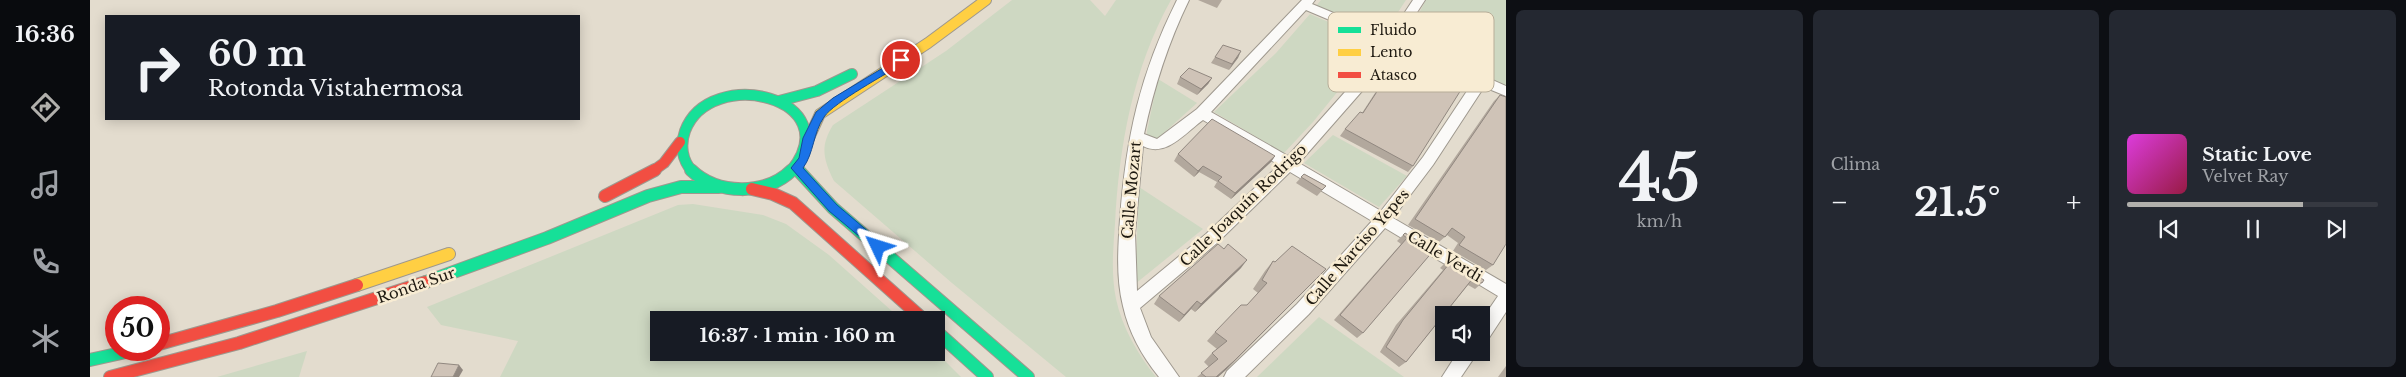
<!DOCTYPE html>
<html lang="es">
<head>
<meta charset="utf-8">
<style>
  body { margin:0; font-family:"Libre Baskerville",serif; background:#242831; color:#f1f3f6; height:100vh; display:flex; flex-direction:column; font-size:19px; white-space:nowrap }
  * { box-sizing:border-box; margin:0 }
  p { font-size:16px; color:#9ea1a6 }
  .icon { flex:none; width:28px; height:28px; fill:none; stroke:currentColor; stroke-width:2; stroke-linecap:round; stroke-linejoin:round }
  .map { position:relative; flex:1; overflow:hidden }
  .drawer { display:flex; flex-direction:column; gap:10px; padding:10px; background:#0d0f14; width:900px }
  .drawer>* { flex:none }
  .banner { position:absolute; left:15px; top:15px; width:475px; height:105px; border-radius:0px; box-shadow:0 2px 12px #0003; background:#171b24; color:#f1f3f6; overflow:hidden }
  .controls { position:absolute; left:1345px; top:306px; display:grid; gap:10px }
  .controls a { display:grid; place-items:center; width:55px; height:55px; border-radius:0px; background:#171b24; box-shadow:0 2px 12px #0003; font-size:25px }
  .speed { position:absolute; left:15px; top:296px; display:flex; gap:10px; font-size:25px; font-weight:700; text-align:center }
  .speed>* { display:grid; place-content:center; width:65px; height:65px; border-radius:50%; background:#171b24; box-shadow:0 2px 12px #0003; line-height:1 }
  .speed .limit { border:8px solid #d22; background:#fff; color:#111 }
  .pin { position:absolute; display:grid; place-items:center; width:42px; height:42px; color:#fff; margin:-21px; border:2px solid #fff; border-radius:50%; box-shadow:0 1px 5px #0007 }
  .me { position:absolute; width:55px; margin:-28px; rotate:311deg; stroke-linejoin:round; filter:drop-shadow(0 0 4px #0008) }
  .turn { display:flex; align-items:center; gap:18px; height:105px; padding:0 20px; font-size:22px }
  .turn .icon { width:65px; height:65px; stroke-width:2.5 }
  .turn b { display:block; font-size:35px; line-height:42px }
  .big { font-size:38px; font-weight:700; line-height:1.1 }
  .drawer .tile { flex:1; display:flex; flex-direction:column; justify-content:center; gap:8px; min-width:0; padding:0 18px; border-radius:8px; background:#242831 }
  .drawer .dial { align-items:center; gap:0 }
  .dial b { font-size:65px; line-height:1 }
  .song { display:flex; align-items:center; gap:15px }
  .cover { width:60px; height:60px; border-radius:8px; background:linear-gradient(135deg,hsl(300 70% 55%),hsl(340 70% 35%)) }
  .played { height:5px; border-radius:2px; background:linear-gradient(90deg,#b1b0ac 70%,#363941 70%) }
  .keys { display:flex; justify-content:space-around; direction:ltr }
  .heat { display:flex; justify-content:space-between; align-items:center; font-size:28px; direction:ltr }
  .drawer .tiles { flex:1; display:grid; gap:10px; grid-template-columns:repeat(3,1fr) }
  .trip { position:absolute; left:560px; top:311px; width:295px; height:50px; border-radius:0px; background:#171b24; box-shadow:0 2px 12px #0003; font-weight:700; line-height:50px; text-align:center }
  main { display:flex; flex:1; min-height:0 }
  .menu { display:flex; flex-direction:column; width:90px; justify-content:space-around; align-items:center; background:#090b0e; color:#9ea1a6 }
  .menu .icon { width:35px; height:35px }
  .menu .active { color:#b1b0ac }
  .menu b { font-size:22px; color:#f1f3f6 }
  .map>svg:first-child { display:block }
  .green { fill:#ced8c2 }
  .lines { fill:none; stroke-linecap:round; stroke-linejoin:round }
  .street-casing { stroke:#9e988e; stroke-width:2 }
  .fast-far1-casing { stroke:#9e988e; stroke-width:12 }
  .fast-casing { stroke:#9e988e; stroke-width:14 }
  .slow-far1-casing { stroke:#9e988e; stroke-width:12 }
  .slow-casing { stroke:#9e988e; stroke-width:14 }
  .jam-far1-casing { stroke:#9e988e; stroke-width:12 }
  .jam-casing { stroke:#9e988e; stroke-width:14 }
  .street { fill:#fbfaf8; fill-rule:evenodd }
  .fast-far1 { stroke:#16e098; stroke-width:10 }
  .fast { stroke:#16e098; stroke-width:12 }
  .slow-far1 { stroke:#ffcf43; stroke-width:10 }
  .slow { stroke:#ffcf43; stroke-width:12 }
  .jam-far1 { stroke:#f24e42; stroke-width:10 }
  .jam { stroke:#f24e42; stroke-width:12 }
  .wall { fill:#b2a89d }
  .shaded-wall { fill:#918880 }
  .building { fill:#cfc3b7; stroke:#918880 }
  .route { fill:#1a73e8; stroke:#114b97 }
  .labels { text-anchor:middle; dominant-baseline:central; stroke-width:5; stroke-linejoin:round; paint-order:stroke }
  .street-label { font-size:15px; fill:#1e1910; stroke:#f8ecd3 }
  .key { fill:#f8ecd3; stroke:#b7ad98; stroke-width:1 }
  .key-label { font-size:14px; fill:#1e1910 }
</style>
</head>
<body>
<main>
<nav class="menu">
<b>16:36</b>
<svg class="icon active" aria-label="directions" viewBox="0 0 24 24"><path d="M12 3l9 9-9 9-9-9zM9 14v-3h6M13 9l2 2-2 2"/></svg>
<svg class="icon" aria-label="music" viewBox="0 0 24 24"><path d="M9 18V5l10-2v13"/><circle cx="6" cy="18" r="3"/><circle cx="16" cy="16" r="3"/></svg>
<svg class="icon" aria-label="phone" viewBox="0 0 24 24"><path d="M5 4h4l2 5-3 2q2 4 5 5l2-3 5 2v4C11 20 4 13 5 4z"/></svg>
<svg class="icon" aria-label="climate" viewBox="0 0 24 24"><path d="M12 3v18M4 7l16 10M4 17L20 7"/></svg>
</nav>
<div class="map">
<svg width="1416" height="377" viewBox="0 0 1416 377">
  <rect width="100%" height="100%" fill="#e3dcce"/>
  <g class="green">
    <path d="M922,0H1000L1015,16L1026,0H1081C1043,68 1029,146 1025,224C1023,249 1021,274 1026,299C1032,327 1048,355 1066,377H976L862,283L744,181C733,159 730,146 743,125L856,51Z"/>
    <path d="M1231,0H1316L1293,35L1226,6Z"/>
    <path d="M1336,0H1416V87L1313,43Z"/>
    <path d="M1220,14L1287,43L1223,122L1194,153L1124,112L1186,53Z"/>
    <path d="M1068,79L1107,103L1066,140L1057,136V131Z"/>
    <path d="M1243,135L1317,176L1289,207L1214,163Z"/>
    <path d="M1049,187L1113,229L1045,284Z"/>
    <path d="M603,204L673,215L696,224L739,255L812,320H569V352H846L871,377H410L428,341L351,325L337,307L588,205Z"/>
    <path d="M1229,317L1314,377H1167Z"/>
    <path d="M217,351L209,377H127Z"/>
  </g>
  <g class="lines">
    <g class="street-casing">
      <g id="street">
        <path d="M1087,0H1099C1078,43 1064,87 1054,134L1067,139L1107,109L1212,0H1225L1222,4L1299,36L1323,0H1335L1309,40L1338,52L1339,55L1338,58H1328L1304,48L1273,90L1209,163L1291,211L1333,157L1383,82L1377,77L1379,74H1389L1416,86V96L1394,87L1343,165L1303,218L1416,284V312L1397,341L1391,344V321L1408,296L1295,228L1219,314L1155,377H1134L1137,371L1207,304L1282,221L1200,172L1127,243L1050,308L1061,337L1089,377H1069C1052,356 1039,333 1033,306C1026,278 1028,248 1030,219C1036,137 1050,74 1087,0ZM1216,10L1294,43L1263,83L1198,156L1121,112ZM1113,120L1189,165L1116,234L1047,291L1045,233L1053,146C1076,158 1095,133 1113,120Z"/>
        <path d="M1368,352H1388L1371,377H1352Z"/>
      </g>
    </g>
    <g class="fast-far1-casing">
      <g id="fast-far1">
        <path d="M689,101L727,91L762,74"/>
        <path d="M707,168L710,171"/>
        <path d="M602,171C592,160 590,145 595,131C620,64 760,98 701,171"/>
      </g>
    </g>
    <g class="fast-casing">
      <g id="fast">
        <path d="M601,170C627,195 676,196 702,170"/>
        <path d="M708,170L743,208L938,377"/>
        <path d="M336,282L457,238L558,196L591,187H629"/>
        <path d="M846,331L897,377"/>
        <path d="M0,360L45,350"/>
      </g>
    </g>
    <g class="slow-far1-casing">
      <path id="slow-far1" d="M719,138L730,114L838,43L896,0"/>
    </g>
    <g class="slow-casing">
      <path id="slow" d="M267,285L359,254"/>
    </g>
    <g class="jam-far1-casing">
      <path id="jam-far1" d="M563,171L574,163L590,142"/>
    </g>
    <g class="jam-casing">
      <g id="jam">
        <path d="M662,189L683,194L703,203L834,320"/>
        <path d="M515,196L565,170"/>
        <path d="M69,344L187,311L267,285"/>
        <path d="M20,377L149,343L336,282"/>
      </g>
    </g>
    <use href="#street" class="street"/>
    <use href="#fast-far1" class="fast-far1"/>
    <use href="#fast" class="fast"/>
    <use href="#slow-far1" class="slow-far1"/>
    <use href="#slow" class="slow"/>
    <use href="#jam-far1" class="jam-far1"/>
    <use href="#jam" class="jam"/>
  </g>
  <g class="wall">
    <path d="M1108,0H1132L1127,8Z"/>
    <path d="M1316,47L1323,166L1318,172L1250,136L1255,129L1272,113L1311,53Z"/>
    <path d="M1151,51L1139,70L1121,63L1125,57Z"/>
    <path d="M1090,77L1122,78L1118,84L1107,95L1087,84Z"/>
    <path d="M1410,95L1403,265L1396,270L1363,251L1368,243L1357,235L1349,242L1318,225L1404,101Z"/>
    <path d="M1088,154L1185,156L1181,162L1141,199L1124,187L1127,182L1109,172L1104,177L1084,161Z"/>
    <path d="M1214,174L1236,186L1227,196L1206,183Z"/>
    <path d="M1315,233L1344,250L1273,333L1267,338L1244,320L1311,244L1307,241Z"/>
    <path d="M1359,259L1392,283L1385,289L1378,285L1316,362L1309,367L1290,352L1306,325L1353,270L1350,268Z"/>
    <path d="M1183,261L1185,262L1236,269L1128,377H1107L1119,367L1114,362L1122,353L1127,349L1117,341L1125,332L1157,305L1168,293L1163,289L1175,271Z"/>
    <path d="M1151,268L1105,312L1101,309L1089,322L1064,304L1069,296Z"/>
    <path d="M1416,366V377H1408Z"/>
  </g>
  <g class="shaded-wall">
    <path d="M1151,51L1148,58L1139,70L1142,64Z"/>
    <path d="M1122,78L1118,84L1107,95L1111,89Z"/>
    <path d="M1185,156L1181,162L1141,199L1145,193Z"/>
    <path d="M1113,166L1109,172L1104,177L1108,171Z"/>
    <path d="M1157,260L1151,268L1105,312L1111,304Z"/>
    <path d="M1236,269L1136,370L1128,377H1126Z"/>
    <path d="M1107,301L1101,309L1089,322L1094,315Z"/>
    <path d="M369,365L373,370L369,377H363Z"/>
  </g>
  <g class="building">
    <path d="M1133,45L1151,51L1142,64L1125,57Z"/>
    <path d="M1316,47L1381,74L1323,166L1255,129L1270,112L1273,113Z"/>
    <path d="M1099,68L1122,78L1111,89L1090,77Z"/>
    <path d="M1410,95L1416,97V244L1403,265L1369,245L1375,237L1362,228L1355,237L1325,219Z"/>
    <path d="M1122,119L1185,156L1145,193L1128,181L1132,177L1113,166L1108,171L1088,154Z"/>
    <path d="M1214,174L1236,186L1232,190L1211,177Z"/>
    <path d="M1315,233L1344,250L1273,333L1250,315L1317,238L1313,235Z"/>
    <path d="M1128,244L1134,249L1138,244L1157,260L1111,304L1107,301L1094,315L1069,296Z"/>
    <path d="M1202,246L1236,269L1144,361L1126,377H1116L1111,373L1128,359L1122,353L1137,341L1125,332L1151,305H1157L1177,283L1172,280L1183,261L1185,262Z"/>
    <path d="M1359,259L1394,280L1392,283L1383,278L1316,362L1296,347L1313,320L1359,264L1356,262Z"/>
    <path d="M348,363L369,365L363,377H341Z"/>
  </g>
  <path class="route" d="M811,57L816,60L815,62C797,74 744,102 734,117C723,133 724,153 713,168L747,205L793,244L794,247L788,252L739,211L701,168L709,158L713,138L726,112L743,98Z"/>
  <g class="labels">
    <g class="street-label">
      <text transform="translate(1041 190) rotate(-85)">Calle Mozart</text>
      <text transform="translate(1153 205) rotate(-44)">Calle Joaquín Rodrigo</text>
      <text transform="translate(1267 247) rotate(-49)">Calle Narciso Yepes</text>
      <text transform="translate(1355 256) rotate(31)">Calle Verdi</text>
      <text transform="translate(326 285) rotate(-19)">Ronda Sur</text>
    </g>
  </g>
  <rect x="1238" y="12" width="166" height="80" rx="8" class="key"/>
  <rect x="1248" y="27" width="23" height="6" fill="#16e098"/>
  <rect x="1248" y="49" width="23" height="7" fill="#ffcf43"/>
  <rect x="1248" y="72" width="23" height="6" fill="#f24e42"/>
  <g class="key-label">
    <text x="1280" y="35">Fluido</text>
    <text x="1280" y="57">Lento</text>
    <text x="1280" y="80">Atasco</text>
  </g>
</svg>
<div class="controls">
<a><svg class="icon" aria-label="sound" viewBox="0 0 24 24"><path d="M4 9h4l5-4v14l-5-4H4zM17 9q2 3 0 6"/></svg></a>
</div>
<div class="speed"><div class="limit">50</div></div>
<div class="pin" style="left:811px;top:60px;background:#d93025"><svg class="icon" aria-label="arrive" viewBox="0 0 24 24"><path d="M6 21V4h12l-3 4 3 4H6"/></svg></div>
<svg class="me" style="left:788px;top:247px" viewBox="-20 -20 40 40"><path d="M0-17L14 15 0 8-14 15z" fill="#1a73e8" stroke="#fff" stroke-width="4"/></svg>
<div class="trip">16:37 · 1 min · 160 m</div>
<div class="banner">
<div class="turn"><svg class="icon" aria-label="right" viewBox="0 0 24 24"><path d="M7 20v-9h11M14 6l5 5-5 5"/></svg><div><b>60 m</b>Rotonda Vistahermosa</div></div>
</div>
</div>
<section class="drawer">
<div class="tiles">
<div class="tile dial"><b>45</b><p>km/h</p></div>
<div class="tile"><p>Clima</p>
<div class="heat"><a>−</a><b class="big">21.5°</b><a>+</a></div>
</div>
<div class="tile">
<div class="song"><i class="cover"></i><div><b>Static Love</b><p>Velvet Ray</p></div></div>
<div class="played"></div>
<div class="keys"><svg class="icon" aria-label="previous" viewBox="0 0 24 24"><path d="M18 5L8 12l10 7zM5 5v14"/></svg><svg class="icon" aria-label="pause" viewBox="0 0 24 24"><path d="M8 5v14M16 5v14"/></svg><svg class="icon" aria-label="next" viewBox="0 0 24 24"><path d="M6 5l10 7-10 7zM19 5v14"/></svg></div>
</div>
</div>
</section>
</main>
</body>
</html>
